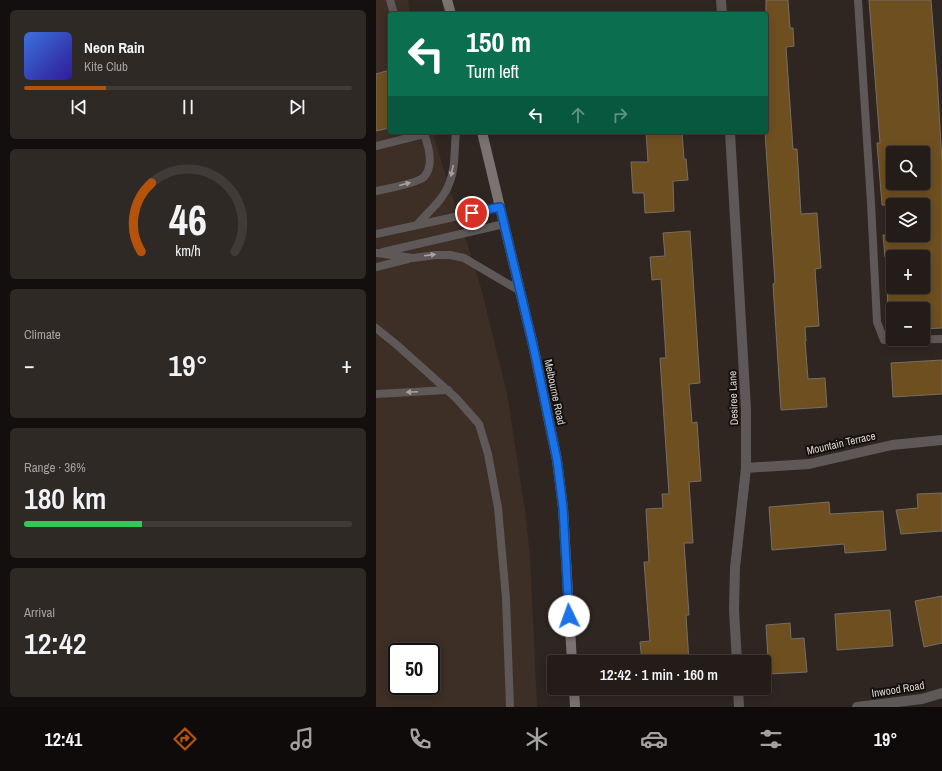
<!DOCTYPE html>
<html lang="en">
<head>
<meta charset="utf-8">
<style>
  body { margin:0; font-family:"Archivo Narrow",sans-serif; background:#2f2926; color:#f1f3f6; height:100vh; display:flex; flex-direction:column; font-size:15px; white-space:nowrap }
  * { box-sizing:border-box; margin:0 }
  p { font-size:13px; color:#a3a1a2 }
  .icon { flex:none; width:22px; height:22px; fill:none; stroke:currentColor; stroke-width:2; stroke-linecap:round; stroke-linejoin:round }
  .map { position:relative; flex:1; overflow:hidden }
  .details { display:flex; flex-direction:column; gap:10px; padding:10px; background:#130f0e; width:376px }
  .details>* { flex:none }
  .top-card { position:absolute; left:12px; top:12px; width:380px; height:122px; border-radius:4px; box-shadow:0 2px 10px #0003,0 0 0 1px #403a38; background:#0b6e4f; color:#fff; overflow:hidden }
  .buttons { position:absolute; left:510px; top:146px; display:grid; gap:8px }
  .buttons a { display:grid; place-items:center; width:44px; height:44px; border-radius:4px; background:#231c19; box-shadow:0 2px 10px #0003,0 0 0 1px #403a38; font-size:20px }
  .speed { position:absolute; left:12px; top:643px; display:flex; gap:8px; font-size:20px; font-weight:700; text-align:center }
  .speed>* { display:grid; place-content:center; width:52px; height:52px; border-radius:50%; background:#231c19; box-shadow:0 2px 10px #0003,0 0 0 1px #403a38; line-height:1 }
  .speed .limit { border:2px solid #111; border-radius:6px; background:#fff; color:#111 }
  .pin { position:absolute; display:grid; place-items:center; width:34px; height:34px; color:#fff; margin:-17px; border:2px solid #fff; border-radius:50%; box-shadow:0 1px 4px #0007 }
  .me { position:absolute; width:44px; margin:-22px; rotate:357deg; stroke-linejoin:round; filter:drop-shadow(0 0 3px #0008) }
  .turn { display:flex; align-items:center; gap:14px; height:84px; padding:0 12px; font-size:18px }
  .turn .icon { width:52px; height:52px; stroke-width:2.5 }
  .turn b { display:block; font-size:28px; line-height:34px }
  .lanes { display:flex; align-items:center; height:38px; padding:0 12px; background:#0003; justify-content:center; gap:20px; direction:ltr }
  .lanes .off { opacity:.35 }
  .big { font-size:30px; font-weight:600; line-height:1.1 }
  .details .card { flex:1; display:flex; flex-direction:column; justify-content:center; gap:6px; min-width:0; padding:0 14px; border-radius:6px; background:#2f2926 }
  .details .dial { align-items:center; gap:0 }
  .dial svg { height:104px; overflow:visible; fill:none; stroke:#403a38; stroke-width:7; stroke-linecap:round; text-anchor:middle }
  .dial text { fill:#f1f3f6; stroke:none }
  .song { display:flex; align-items:center; gap:12px }
  .cover { width:48px; height:48px; border-radius:6px; background:linear-gradient(135deg,hsl(220 70% 55%),hsl(250 70% 35%)) }
  .played { height:4px; border-radius:2px; background:linear-gradient(90deg,#b45309 25%,#403a38 25%) }
  .keys { display:flex; justify-content:space-around; direction:ltr }
  .heat { display:flex; justify-content:space-between; align-items:center; font-size:22px; direction:ltr }
  .charge { height:6px; border-radius:3px; background:linear-gradient(90deg,#34c759 36%,#403a38 0) }
  .trip { position:absolute; left:171px; top:655px; width:224px; height:40px; border-radius:4px; background:#231c19; box-shadow:0 2px 10px #0003,0 0 0 1px #403a38; font-weight:600; line-height:40px; text-align:center }
  .dock { display:flex; height:64px; justify-content:space-around; align-items:center; background:#0e0b0a; color:#a3a1a2 }
  .dock .icon { width:28px; height:28px }
  .dock .on { color:#b45309 }
  .dock b { font-size:18px; color:#f1f3f6 }
  main { display:flex; flex:1; min-height:0 }
  .map>svg:first-child { display:block }
  .built { fill:#3d2e26; fill-rule:evenodd }
  .building { fill:#6e4f20; stroke:#756e65; fill-rule:evenodd }
  .lines { fill:none; stroke-linecap:round; stroke-linejoin:round }
  .service { stroke:#5e5858; stroke-width:8 }
  .minor { stroke:#5e5858; stroke-width:10 }
  .secondary { stroke:#7b7272; stroke-width:10 }
  .oneway { fill:#a8a29f }
  .route-casing { stroke:#114b97; stroke-width:10 }
  .route { stroke:#1a73e8; stroke-width:7 }
  .labels { text-anchor:middle; dominant-baseline:central; stroke-width:4; stroke-linejoin:round; paint-order:stroke }
  .street-label { font-size:11px; fill:#d9d3cf; stroke:#14100e }
</style>
</head>
<body>
<main>
<section class="details">
<div class="card">
<div class="song"><i class="cover"></i><div><b>Neon Rain</b><p>Kite Club</p></div></div>
<div class="played"></div>
<div class="keys"><svg class="icon" aria-label="previous" viewBox="0 0 24 24"><path d="M18 5L8 12l10 7zM5 5v14"/></svg><svg class="icon" aria-label="pause" viewBox="0 0 24 24"><path d="M8 5v14M16 5v14"/></svg><svg class="icon" aria-label="next" viewBox="0 0 24 24"><path d="M6 5l10 7-10 7zM19 5v14"/></svg></div>
</div>
<div class="card dial"><svg viewBox="0 0 100 80">
<path d="M14 69A42 42 0 1 1 86 69"/>
<path d="M14 69A42 42 0 0 1 22 16" stroke="#b45309"/>
<text x="50" y="56" font-size="32" font-weight="700">46</text>
<text x="50" y="72" font-size="11">km/h</text>
</svg></div>
<div class="card"><p>Climate</p>
<div class="heat"><a>−</a><b class="big">19°</b><a>+</a></div>
</div>
<div class="card"><p>Range · 36%</p><b class="big">180 km</b><div class="charge"></div></div>
<div class="card"><p>Arrival</p><b class="big">12:42</b></div>
</section>
<div class="map">
<svg width="566" height="707" viewBox="0 0 566 707">
  <rect width="100%" height="100%" fill="#2f2621"/>
  <path class="built" d="M0,0H32L34,14H14V132H57L59,141L105,288L131,393L149,510L154,556L161,707H0ZM21,652H55V686H21Z"/>
  <g class="building">
    <path d="M390,0H412L414,28H417L418,46L410,47L417,149H421L425,214L441,213L445,268L439,269L443,326L429,327L430,341H429L432,379L449,378L451,407L405,410L397,284L399,283L389,132Z"/>
    <path d="M493,0H555L561,77L566,161V328L547,329V309H512L511,287H547V257H509L507,235H547V205H506L501,143H504ZM517,153H547V183H517Z"/>
    <path d="M14,70V128L0,131V74Z"/>
    <path d="M270,132H306L308,159H310L312,180L297,181L298,211L269,213L268,193H257L255,162H272Z"/>
    <path d="M314,231L324,383L313,384L316,423L321,422L325,481L313,482L317,543H308L313,615H310L313,662H266L264,642L274,641L268,562H273L270,509L287,508L286,494H293L284,358H290L285,279L276,280L274,257L289,256L287,233Z"/>
    <path d="M566,360V394L517,397L515,363Z"/>
    <path d="M566,493V531L525,534L520,510L542,508L541,494Z"/>
    <path d="M453,502L454,514L507,511L510,550L469,553L468,544L396,550L393,507Z"/>
    <path d="M566,596V643L548,647L539,601Z"/>
    <path d="M514,610L517,646L461,650L459,614Z"/>
    <path d="M414,623L415,639L428,638L431,672L393,674L390,625Z"/>
  </g>
  <g class="lines">
    <g class="service">
      <path d="M14,0L18,14"/>
      <path d="M482,0L495,203L501,322L508,340L566,339"/>
      <path d="M0,146L48,134C53,147 58,166 48,177C42,183 10,189 0,191"/>
      <path d="M41,225C51,213 68,199 73,184C80,168 78,149 80,132"/>
      <path d="M0,234L124,207"/>
      <path d="M7,252L128,224"/>
      <path d="M1,253L37,258L60,255H74L88,258L144,291"/>
      <path d="M0,267L32,259"/>
      <path d="M0,328L21,345L80,398L103,424L112,454L122,508L130,598L134,707"/>
      <path d="M0,394L72,390"/>
    </g>
    <g class="minor">
      <path d="M345,0L346,14"/>
      <path d="M354,132L370,409V468L359,568L358,610L361,662"/>
      <path d="M370,468L433,464L516,445L566,440"/>
      <path d="M362,688L363,707"/>
      <path d="M481,707L546,699L566,693"/>
    </g>
    <g class="secondary">
      <path d="M71,0L75,14"/>
      <path d="M106,132L157,345L181,460L187,508L196,662"/>
      <path d="M198,688L199,707"/>
    </g>
  </g>
  <defs><path id="oneway-solid" d="M-6-.8H1V-3.2L6.5 0L1 3.2V.8H-6Z"/></defs>
  <g class="oneway">
    <use href="#oneway-solid" transform="translate(76 171) rotate(102)"/>
    <use href="#oneway-solid" transform="translate(29 184) rotate(-15)"/>
    <use href="#oneway-solid" transform="translate(54 255) rotate(-7)"/>
    <use href="#oneway-solid" transform="translate(36 392) rotate(177)"/>
  </g>
  <g class="lines">
    <g class="route-casing">
      <path id="route" d="M96,213L124,207L157,345L181,460L187,508L193,616"/>
    </g>
    <use href="#route" class="route"/>
  </g>
  <g class="labels">
    <g class="street-label">
      <text transform="translate(179 392) rotate(78)">Melbourne Road</text>
      <text transform="translate(357 398) rotate(-92)">Desiree Lane</text>
      <text transform="translate(465 443) rotate(-13)">Mountain Terrace</text>
      <text transform="translate(522 689) rotate(-9)">Inwood Road</text>
    </g>
  </g>
</svg>
<div class="buttons">
<a><svg class="icon" aria-label="search" viewBox="0 0 24 24"><circle cx="10" cy="10" r="6"/><path d="M15 15l6 6"/></svg></a>
<a><svg class="icon" aria-label="layers" viewBox="0 0 24 24"><path d="M12 4l9 5-9 5-9-5zM3 14l9 5 9-5"/></svg></a>
<a>+</a>
<a>−</a>
</div>
<div class="speed"><div class="limit">50</div></div>
<div class="pin" style="left:96px;top:213px;background:#d93025"><svg class="icon" aria-label="arrive" viewBox="0 0 24 24"><path d="M6 21V4h12l-3 4 3 4H6"/></svg></div>
<svg class="me" style="left:193px;top:616px" viewBox="-20 -20 40 40"><circle r="19" fill="#fff"/><path d="M0-13L10 11 0 6-10 11z" fill="#1a73e8"/></svg>
<div class="trip">12:42 · 1 min · 160 m</div>
<div class="top-card">
<div class="turn"><svg class="icon" aria-label="left" viewBox="0 0 24 24"><path d="M17 20v-9H6M10 6l-5 5 5 5"/></svg><div><b>150 m</b>Turn left</div></div>
<div class="lanes"><svg class="icon" aria-label="left" viewBox="0 0 24 24"><path d="M17 20v-9H6M10 6l-5 5 5 5"/></svg><svg class="icon off" aria-label="ahead" viewBox="0 0 24 24"><path d="M12 20V5M6 11l6-6 6 6"/></svg><svg class="icon off" aria-label="right" viewBox="0 0 24 24"><path d="M7 20v-9h11M14 6l5 5-5 5"/></svg></div>
</div>
</div>
</main>
<nav class="dock">
<b>12:41</b>
<svg class="icon on" aria-label="directions" viewBox="0 0 24 24"><path d="M12 3l9 9-9 9-9-9zM9 14v-3h6M13 9l2 2-2 2"/></svg>
<svg class="icon" aria-label="music" viewBox="0 0 24 24"><path d="M9 18V5l10-2v13"/><circle cx="6" cy="18" r="3"/><circle cx="16" cy="16" r="3"/></svg>
<svg class="icon" aria-label="phone" viewBox="0 0 24 24"><path d="M5 4h4l2 5-3 2q2 4 5 5l2-3 5 2v4C11 20 4 13 5 4z"/></svg>
<svg class="icon" aria-label="climate" viewBox="0 0 24 24"><path d="M12 3v18M4 7l16 10M4 17L20 7"/></svg>
<svg class="icon" aria-label="car" viewBox="0 0 24 24"><path d="M5 17H2v-5l4-1 3-4h7l3 4 3 1v5h-3M9 17h6M6 11h13"/><circle cx="7" cy="17" r="2"/><circle cx="17" cy="17" r="2"/></svg>
<svg class="icon" aria-label="filters" viewBox="0 0 24 24"><path d="M4 7h16M4 17h16"/><circle cx="9" cy="7" r="2"/><circle cx="15" cy="17" r="2"/></svg>
<b>19°</b>
</nav>
</body>
</html>
